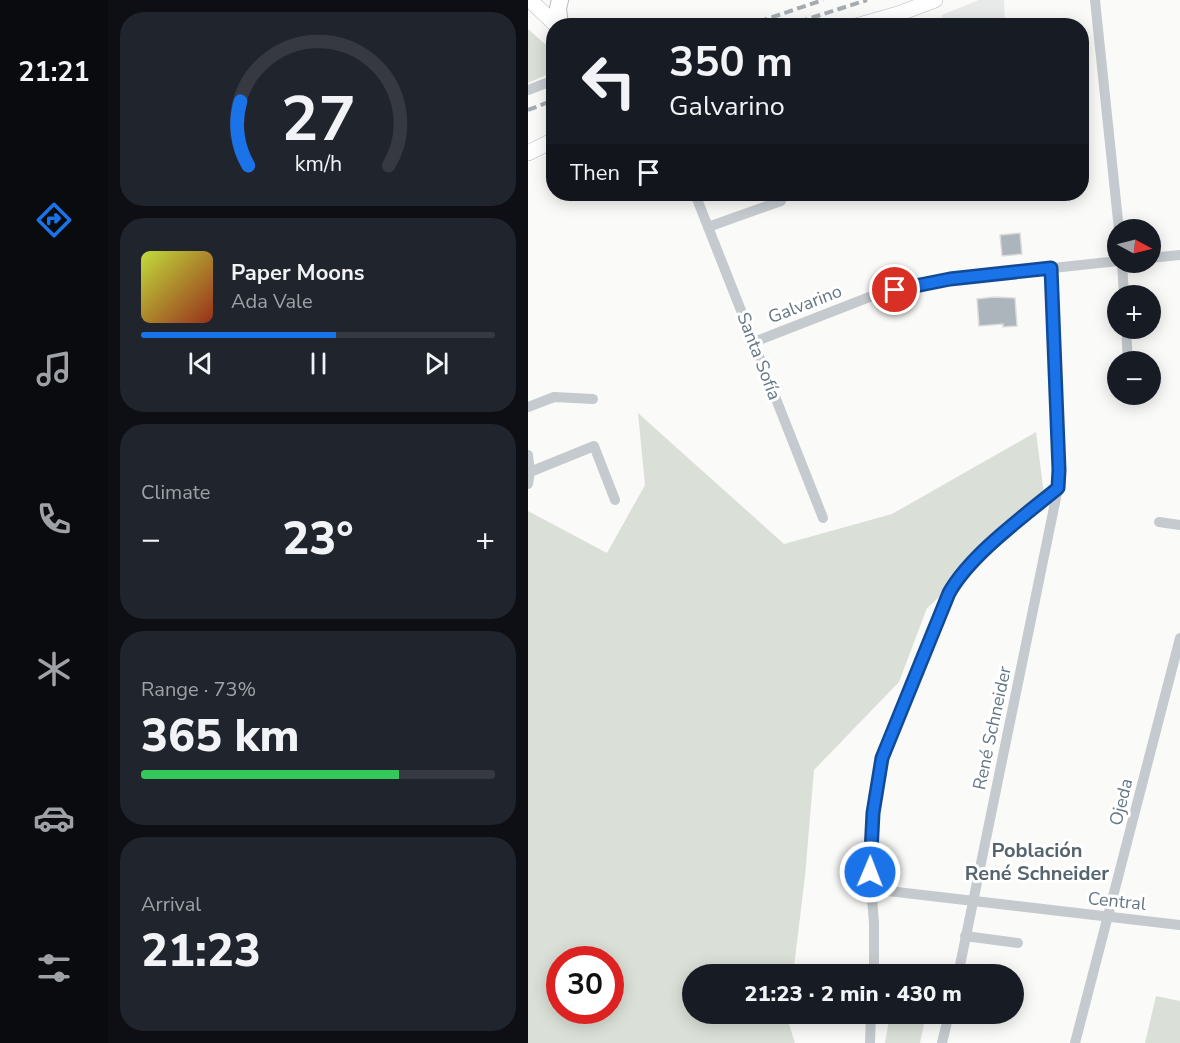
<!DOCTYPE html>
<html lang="en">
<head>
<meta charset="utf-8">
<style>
  body { margin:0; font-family:"Nunito Sans",sans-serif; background:#20242c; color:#f1f3f6; height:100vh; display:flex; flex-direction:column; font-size:22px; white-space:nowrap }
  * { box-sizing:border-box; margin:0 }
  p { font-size:20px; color:#9ea1a6 }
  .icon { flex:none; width:33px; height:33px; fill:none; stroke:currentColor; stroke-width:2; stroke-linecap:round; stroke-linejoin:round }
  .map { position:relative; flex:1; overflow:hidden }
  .sheet { display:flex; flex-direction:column; gap:12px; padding:12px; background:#0d0f14; width:420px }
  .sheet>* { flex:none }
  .banner { position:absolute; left:18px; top:18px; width:543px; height:183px; border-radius:24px; box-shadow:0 3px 15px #0003; background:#171b24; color:#f1f3f6; overflow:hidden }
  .needle { width:39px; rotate:97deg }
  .buttons { position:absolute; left:579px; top:219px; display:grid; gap:12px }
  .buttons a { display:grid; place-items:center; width:54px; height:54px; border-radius:50%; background:#171b24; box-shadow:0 3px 15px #0003; font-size:30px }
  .speed { position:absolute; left:18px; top:946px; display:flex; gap:12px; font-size:30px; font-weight:700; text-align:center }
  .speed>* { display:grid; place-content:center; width:78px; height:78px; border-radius:50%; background:#171b24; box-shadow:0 3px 15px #0003; line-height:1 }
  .speed .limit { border:9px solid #d22; background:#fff; color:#111 }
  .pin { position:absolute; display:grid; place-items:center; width:51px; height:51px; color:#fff; margin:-26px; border:3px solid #fff; border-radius:50%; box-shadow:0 2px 6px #0007 }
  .me { position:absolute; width:66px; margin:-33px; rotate:1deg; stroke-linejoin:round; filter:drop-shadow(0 0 4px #0008) }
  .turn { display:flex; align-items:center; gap:21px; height:126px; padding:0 24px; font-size:27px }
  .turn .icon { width:78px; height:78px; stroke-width:2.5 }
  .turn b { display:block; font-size:42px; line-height:51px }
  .then { display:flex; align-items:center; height:57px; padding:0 24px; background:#0003; gap:12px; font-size:22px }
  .big { font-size:45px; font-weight:800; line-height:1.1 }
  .sheet .tile { flex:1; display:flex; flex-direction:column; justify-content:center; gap:9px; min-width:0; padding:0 21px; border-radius:24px; background:#20242c }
  .sheet .dial { align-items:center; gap:0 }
  .dial svg { height:156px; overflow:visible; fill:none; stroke:#363941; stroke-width:7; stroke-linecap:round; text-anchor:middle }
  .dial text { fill:#f1f3f6; stroke:none }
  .song { display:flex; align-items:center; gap:18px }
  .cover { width:72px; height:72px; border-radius:9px; background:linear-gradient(135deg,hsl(70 70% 55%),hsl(10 70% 35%)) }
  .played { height:6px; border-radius:3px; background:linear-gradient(90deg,#1a73e8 55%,#363941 55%) }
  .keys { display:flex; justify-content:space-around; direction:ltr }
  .heat { display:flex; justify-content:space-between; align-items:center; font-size:33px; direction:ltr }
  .charge { height:9px; border-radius:4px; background:linear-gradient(90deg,#34c759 73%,#363941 0) }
  .trip { position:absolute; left:154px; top:964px; width:342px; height:60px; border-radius:30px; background:#171b24; box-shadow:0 3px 15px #0003; font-weight:800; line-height:60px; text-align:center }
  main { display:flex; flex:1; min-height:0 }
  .tabs { display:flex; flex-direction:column; width:108px; justify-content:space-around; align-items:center; background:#090b0e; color:#9ea1a6 }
  .tabs .icon { width:42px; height:42px }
  .tabs .current { color:#1a73e8 }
  .tabs b { font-size:27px; color:#f1f3f6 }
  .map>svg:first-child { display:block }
  .built { fill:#e8e9e9 }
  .green { fill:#dae0d7; fill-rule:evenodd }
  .building { fill:#acb5bb; stroke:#dcdcda; stroke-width:1.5 }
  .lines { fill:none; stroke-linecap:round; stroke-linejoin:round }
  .secondary-casing { stroke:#b5bcc1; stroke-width:16 }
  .primary-casing { stroke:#b6bcc0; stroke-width:18 }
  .street { stroke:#c5cace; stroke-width:10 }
  .secondary { stroke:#fff; stroke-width:15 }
  .primary { stroke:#fff; stroke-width:16 }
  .rail { stroke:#a4acb2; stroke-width:4; stroke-dasharray:9 4.5; stroke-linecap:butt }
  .route-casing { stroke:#114b97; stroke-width:15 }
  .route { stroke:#1a73e8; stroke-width:10 }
  .labels { text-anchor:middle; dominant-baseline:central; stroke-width:6; stroke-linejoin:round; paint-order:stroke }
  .street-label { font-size:18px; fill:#647684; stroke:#fff }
  .neighbourhood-label { font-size:20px; font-weight:bold; fill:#56646f; stroke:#fff }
</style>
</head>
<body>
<main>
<nav class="tabs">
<b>21:21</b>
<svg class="icon current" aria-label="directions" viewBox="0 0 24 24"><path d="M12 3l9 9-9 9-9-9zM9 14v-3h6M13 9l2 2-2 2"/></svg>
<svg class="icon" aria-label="music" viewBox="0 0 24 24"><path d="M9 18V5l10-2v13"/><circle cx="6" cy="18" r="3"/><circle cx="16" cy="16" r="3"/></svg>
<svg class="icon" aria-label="phone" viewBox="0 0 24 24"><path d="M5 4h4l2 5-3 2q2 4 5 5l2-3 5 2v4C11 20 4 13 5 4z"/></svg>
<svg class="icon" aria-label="climate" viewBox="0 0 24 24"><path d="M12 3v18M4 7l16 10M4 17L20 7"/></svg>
<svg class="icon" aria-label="car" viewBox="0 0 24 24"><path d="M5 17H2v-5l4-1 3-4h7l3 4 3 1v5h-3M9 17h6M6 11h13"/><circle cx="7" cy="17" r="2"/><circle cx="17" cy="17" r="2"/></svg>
<svg class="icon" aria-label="filters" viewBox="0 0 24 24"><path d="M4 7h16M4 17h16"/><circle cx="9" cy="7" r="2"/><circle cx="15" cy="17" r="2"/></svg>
</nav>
<section class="sheet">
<div class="tile dial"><svg viewBox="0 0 100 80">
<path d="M14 69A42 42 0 1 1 86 69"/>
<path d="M14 69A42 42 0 0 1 10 36" stroke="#1a73e8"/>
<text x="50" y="56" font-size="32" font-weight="700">27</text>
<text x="50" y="72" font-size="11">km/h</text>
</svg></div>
<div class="tile">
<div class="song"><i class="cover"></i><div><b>Paper Moons</b><p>Ada Vale</p></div></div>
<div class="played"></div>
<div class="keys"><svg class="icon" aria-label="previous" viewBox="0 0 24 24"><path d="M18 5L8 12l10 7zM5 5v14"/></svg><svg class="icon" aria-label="pause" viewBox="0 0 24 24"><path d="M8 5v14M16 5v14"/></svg><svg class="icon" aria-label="next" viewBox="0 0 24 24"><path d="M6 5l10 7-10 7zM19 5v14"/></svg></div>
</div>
<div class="tile"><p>Climate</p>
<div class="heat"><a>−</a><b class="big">23°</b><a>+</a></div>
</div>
<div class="tile"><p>Range · 73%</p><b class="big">365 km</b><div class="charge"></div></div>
<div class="tile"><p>Arrival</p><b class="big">21:23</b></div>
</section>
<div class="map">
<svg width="652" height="1043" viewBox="0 0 652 1043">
  <rect width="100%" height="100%" fill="#fafaf8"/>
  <path class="built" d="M451,0H476L477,25H415L414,15Z"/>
  <g class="green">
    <path d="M0,29L26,52L25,72L0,83Z"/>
    <path d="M110,413L256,544L364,514L508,432L517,502L399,608L371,682L286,770L277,876L265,975H165V1014H261L260,1021L267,1043H0V511L79,553L117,485ZM32,960H82V1011H32Z"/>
    <path d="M628,996L652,1001V1043H617Z"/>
    <path d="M362,1014H398L392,1043H357Z"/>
  </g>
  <g class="building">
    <path d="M492,233L494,254L474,256L472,235Z"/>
    <path d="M466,297L487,298L489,326L475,327V324L451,326L449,299Z"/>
  </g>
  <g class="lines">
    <g class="secondary-casing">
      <g id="secondary">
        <path d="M2,0L29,26"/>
        <path d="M328,26L370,14L407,0"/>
        <path d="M0,153L26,140"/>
      </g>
    </g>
    <g class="primary-casing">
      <path id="primary" d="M32,0L30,8L32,26"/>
    </g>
    <g class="street">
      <path d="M567,0L591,230"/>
      <path d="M0,90L26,80"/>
      <path d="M167,194L295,518"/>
      <path d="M180,227L253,201"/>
      <path d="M622,258L652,255"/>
      <path d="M594,262L596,296"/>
      <path d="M598,328L600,362"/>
      <path d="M226,342L344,296L389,284L422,279L590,261"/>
      <path d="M0,407L26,397L65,399"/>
      <path d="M0,455L2,472L0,484"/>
      <path d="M2,472L66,446L87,500"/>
      <path d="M631,522L652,525"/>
      <path d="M343,889L652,925"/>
      <path d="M437,936L490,943"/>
      <path d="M346,975V923L342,872V834L350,778L359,744L398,645L426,584L445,561L530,488"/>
      <path d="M430,975L530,488L531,446L523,268"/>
      <path d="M342,1043L343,1014"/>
      <path d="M414,1043L421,1014"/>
      <path d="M547,1043L652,638"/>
    </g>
    <use href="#secondary" class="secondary"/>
    <use href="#primary" class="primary"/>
    <g class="rail">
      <path d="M218,26L295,0"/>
      <path d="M258,26L339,0"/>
      <path d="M0,110L26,100"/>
    </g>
  </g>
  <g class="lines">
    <g class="route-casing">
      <path id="route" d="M342,872L345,813L354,758L421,593C442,555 496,516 530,488L531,470L523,268L422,279L367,290"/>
    </g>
    <use href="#route" class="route"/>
  </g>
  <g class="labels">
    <g class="street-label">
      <text transform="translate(277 304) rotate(-21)">Galvarino</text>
      <text transform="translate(231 356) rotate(69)">Santa Sofía</text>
      <text transform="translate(464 728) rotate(-78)">René Schneider</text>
      <text transform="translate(593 802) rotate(-76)">Ojeda</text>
      <text transform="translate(589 901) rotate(6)">Central</text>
    </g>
    <g class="neighbourhood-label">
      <text x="509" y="850">Población<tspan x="509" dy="23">René Schneider</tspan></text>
    </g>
  </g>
</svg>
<div class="buttons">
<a><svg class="needle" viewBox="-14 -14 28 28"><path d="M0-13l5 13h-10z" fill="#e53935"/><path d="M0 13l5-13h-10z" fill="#9ea1a6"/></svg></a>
<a>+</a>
<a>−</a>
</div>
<div class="speed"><div class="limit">30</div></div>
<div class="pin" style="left:367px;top:290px;background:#d93025"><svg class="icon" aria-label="arrive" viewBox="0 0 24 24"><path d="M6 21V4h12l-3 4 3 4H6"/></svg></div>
<svg class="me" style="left:342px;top:872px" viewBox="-20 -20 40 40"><circle r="17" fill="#1a73e8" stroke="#fff" stroke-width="3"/><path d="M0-11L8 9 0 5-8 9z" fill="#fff"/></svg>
<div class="trip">21:23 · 2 min · 430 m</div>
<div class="banner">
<div class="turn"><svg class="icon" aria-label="left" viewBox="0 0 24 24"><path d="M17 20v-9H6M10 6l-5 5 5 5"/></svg><div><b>350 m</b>Galvarino</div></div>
<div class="then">Then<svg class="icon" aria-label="arrive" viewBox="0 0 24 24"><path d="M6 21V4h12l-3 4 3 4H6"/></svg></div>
</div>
</div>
</main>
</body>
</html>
